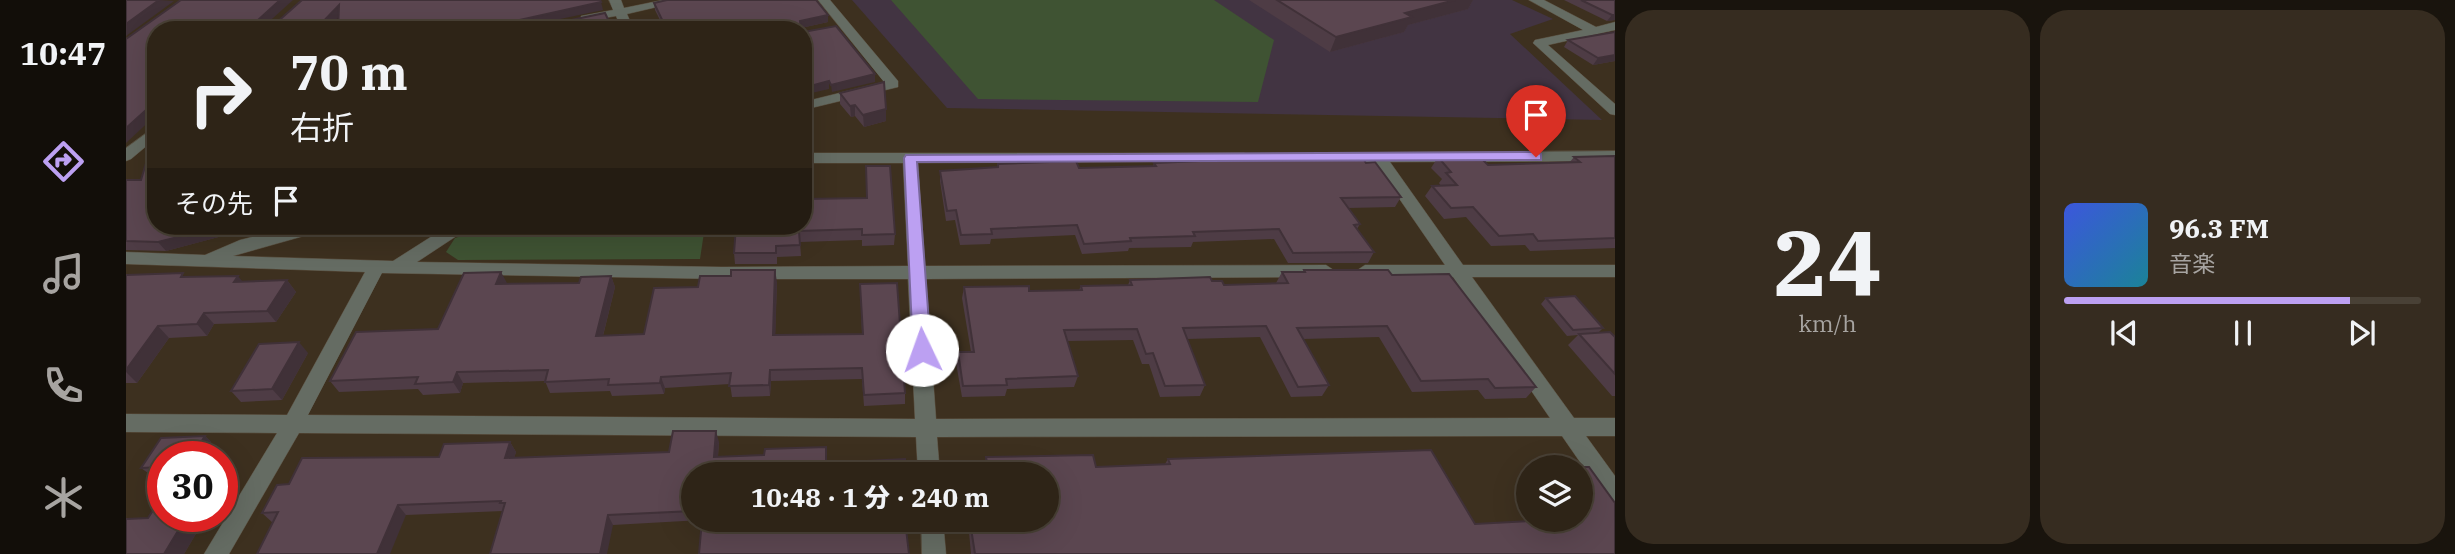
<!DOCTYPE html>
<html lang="ja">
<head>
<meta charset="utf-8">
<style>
  body { margin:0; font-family:"IBM Plex Serif","Noto Sans JP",serif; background:#362c20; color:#f1f3f6; height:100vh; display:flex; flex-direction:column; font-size:26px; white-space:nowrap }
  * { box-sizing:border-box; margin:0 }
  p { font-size:23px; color:#a7a4a1 }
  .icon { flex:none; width:38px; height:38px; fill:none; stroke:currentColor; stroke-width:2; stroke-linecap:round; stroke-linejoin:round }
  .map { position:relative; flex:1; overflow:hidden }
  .side { display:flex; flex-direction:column; gap:10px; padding:10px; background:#19140d; width:840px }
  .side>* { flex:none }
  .top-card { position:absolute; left:21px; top:21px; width:665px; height:214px; border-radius:28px; box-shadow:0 7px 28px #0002,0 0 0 2px #494136; background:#2e2417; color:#f1f3f6; overflow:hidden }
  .buttons { position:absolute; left:1390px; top:455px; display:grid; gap:14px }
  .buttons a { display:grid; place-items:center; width:77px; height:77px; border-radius:50%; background:#2e2417; box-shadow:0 7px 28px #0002,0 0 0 2px #494136; font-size:35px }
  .speed { position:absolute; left:21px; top:441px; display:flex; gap:14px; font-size:35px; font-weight:700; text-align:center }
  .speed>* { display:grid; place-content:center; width:91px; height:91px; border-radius:50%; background:#2e2417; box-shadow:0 7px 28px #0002,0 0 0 2px #494136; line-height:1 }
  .speed .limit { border:10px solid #d22; background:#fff; color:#111 }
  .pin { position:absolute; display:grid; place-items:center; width:60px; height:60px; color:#fff; margin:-72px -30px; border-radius:50% 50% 50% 0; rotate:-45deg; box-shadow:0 0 7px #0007 }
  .pin .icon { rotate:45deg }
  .me { position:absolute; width:77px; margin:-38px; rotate:357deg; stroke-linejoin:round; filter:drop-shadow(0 0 5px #0008) }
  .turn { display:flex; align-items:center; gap:24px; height:147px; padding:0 28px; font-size:32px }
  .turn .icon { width:91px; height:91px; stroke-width:2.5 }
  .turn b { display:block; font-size:49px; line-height:60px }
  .then { display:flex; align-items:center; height:66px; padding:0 28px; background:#0003; gap:14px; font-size:26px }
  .side .widget { flex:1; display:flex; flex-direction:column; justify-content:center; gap:10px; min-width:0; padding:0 24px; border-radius:28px; background:#362c20 }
  .side .dial { align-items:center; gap:0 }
  .dial b { font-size:91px; line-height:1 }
  .song { display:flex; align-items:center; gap:21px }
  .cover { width:84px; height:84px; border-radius:10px; background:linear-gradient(135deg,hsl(230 70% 55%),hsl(190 70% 35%)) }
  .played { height:7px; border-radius:4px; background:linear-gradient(90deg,#bca0f2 80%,#494136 80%) }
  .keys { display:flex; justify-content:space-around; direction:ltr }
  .side .tiles { flex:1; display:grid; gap:10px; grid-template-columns:repeat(2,1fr) }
  .trip { position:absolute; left:555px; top:462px; width:378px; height:70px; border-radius:35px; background:#2e2417; box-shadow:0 7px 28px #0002,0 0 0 2px #494136; font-weight:800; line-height:70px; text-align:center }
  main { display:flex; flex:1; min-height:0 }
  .menu { display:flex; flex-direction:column; width:126px; justify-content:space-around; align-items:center; background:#120e09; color:#a7a4a1 }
  .menu .icon { width:49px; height:49px }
  .menu .current { color:#bca0f2 }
  .menu b { font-size:32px; color:#f1f3f6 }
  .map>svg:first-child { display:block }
  .education { fill:#423442 }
  .green { fill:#3f5333 }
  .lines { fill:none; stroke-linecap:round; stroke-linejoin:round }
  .minor-casing { stroke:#5a4e3e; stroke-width:1 }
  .minor { fill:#656c63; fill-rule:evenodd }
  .wall { fill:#4e3c45 }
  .shaded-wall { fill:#403138 }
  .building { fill:#5b4650; stroke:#403138; stroke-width:2 }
  .route { fill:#bca0f2; stroke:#7a689d; stroke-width:2 }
</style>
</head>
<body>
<main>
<nav class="menu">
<b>10:47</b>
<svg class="icon current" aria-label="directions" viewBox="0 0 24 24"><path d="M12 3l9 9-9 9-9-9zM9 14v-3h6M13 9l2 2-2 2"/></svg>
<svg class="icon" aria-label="music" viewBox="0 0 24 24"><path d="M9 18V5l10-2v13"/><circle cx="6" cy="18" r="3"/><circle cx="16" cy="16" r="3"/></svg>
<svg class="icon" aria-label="phone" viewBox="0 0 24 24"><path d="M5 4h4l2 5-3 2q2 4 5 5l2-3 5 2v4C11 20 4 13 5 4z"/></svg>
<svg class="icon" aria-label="climate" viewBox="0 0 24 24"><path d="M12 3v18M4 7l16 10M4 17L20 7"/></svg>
</nav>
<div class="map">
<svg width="1489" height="554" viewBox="0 0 1489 554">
  <rect width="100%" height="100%" fill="#3d301f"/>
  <path class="education" d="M726,0H1386L1427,19L1384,34L1476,120L821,108Z"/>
  <g class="green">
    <path d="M765,0H1088L1148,40L1132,102L852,99Z"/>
    <path d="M367,226H579L574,259L332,260L320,252L329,238Z"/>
  </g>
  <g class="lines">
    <g class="minor-casing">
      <g id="minor">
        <path d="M483,0H495L498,8L537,0H561L501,14L508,30H496L490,16L455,22V16L487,10Z"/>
        <path d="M692,0H704L772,81V87L677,110V102L758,82Z"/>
        <path d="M1403,0H1418L1470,27L1489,22V30L1422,45L1489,104V115L1484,114L1407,43L1409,40L1457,30Z"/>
        <path d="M30,126V138L5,159L0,161V148Z"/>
        <path d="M1489,151V161L1264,162L1337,265H1489V277H1346L1448,418H1489V436H1460L1489,476V504L1481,501L1436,436L811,437L814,474H792L790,437L173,433L103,554H78L151,433L0,432V414L161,415L239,272L0,264V252L79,255L114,240L171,226H201L199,230L107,256L267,261L322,226H349L347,230L335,233L291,262L596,267L782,266L777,163H677V153H1118L1123,155L1126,158L1123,161L792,163L799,266L1200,265L1209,271L1200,277L800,279L810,419L1424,418L1327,277L1233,275L1230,271L1239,265H1319L1248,162L1216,163L1208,158L1216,153ZM256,273L596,279H782L789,419L182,415Z"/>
        <path d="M795,520H817L820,554H796Z"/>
      </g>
    </g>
    <use href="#minor" class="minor"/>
  </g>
  <g class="wall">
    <path d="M1123,0H1347L1342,9L1282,25L1278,32L1204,52Z"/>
    <path d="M1438,0H1489V20L1481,21Z"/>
    <path d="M528,3L702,22L675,28V30H539L529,10Z"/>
    <path d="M1442,40L1489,61L1467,65L1438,47Z"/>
    <path d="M714,93L760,109V121L738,127L729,116L725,117L714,104Z"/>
    <path d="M1489,156V248L1404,251L1399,245L1365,246L1340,217L1318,219L1299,196L1306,186H1315L1313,183L1316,179L1305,168L1312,157L1362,165L1443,163L1448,157Z"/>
    <path d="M1096,158L1240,163L1275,197L1269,207L1222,208L1234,224L1231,229L1248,252L1242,263H1162L1148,239L1067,242L1065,247L1003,248L1002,251L956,254L949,235L865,239L864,244L834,245L829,220L820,221L814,181V171L871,167L872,164L953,168L1027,166L1028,163L1095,160Z"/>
    <path d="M0,180H15L30,226H134L40,251L0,250Z"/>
    <path d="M677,199L769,234L768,245L736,246V240L674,242L675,256L651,257V264H609L608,253Z"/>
    <path d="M1178,270L1266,275L1410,387L1400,398L1359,399L1352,390L1286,392L1253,337L1177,339L1203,385L1196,396L1165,397L1134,337L1061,339L1079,385L1074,396L1034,397L1023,364H1016L1007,340L941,341L952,376L948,387L881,389L879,396L836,397L830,363L832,352H845L836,298L838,287L903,291L953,290L955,286L1002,285L1004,280L1086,281L1098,285L1150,283L1156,272H1177Z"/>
    <path d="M375,272L380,284L453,283L485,276L489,287L477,336L518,334L572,287L651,282L649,335L736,334L734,284L779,393V404L738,406L736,379L645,381L644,396L606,397L604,384L539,388L538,394L486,396L484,391L424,393L419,381L337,383L334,393L297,395L292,389L213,392L204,381L312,329Z"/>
    <path d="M0,275L60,277L117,281L161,280L170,292L150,322L88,324L81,336L43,338L11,383H0Z"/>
    <path d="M1420,298L1477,328L1473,332L1489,337V396H1486L1442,345L1452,335L1441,336L1415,304Z"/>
    <path d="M182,353L156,400L115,402L105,391Z"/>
    <path d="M79,436L85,442L75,457H37V473H22L15,468L35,438Z"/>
    <path d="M384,442L390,452L388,458L543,452L593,442L592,457L638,455L700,447L567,474V520H779H576L487,525L377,511L280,515L147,523L136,513L163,484L313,457Z"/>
    <path d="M860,457L970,467L1039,464L1042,459L1349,524L1454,520L1489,554H845L843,532L844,522L867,521V520H920V474H859L858,467Z"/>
    <path d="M37,516H85L83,520H78L58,554H0Z"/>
  </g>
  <g class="shaded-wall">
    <path d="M33,0L48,1L0,36V24Z"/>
    <path d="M154,0H167L136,28L131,24L132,20Z"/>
    <path d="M1329,0H1347L1342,9L1282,25L1278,32L1204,52L1210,37L1279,13Z"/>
    <path d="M475,2L477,10L396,27L392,23L394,20Z"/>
    <path d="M213,5L217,12L201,30H189Z"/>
    <path d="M702,15V22L675,28L674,21Z"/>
    <path d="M1486,15H1489V20L1481,21Z"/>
    <path d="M1489,55V61L1467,65L1472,58Z"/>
    <path d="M749,74V82L706,92L705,85Z"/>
    <path d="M703,81V89L677,95V88Z"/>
    <path d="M30,101V115L0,143V128Z"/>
    <path d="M729,105V116L725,117L724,106Z"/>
    <path d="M760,109V121L738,127L737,115Z"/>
    <path d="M96,226H134L40,251L32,242Z"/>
    <path d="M649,270L651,282L649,346L647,335Z"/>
    <path d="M375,272L381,283L376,296L370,284Z"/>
    <path d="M112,276L121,287L108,282Z"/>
    <path d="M485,276L489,287L474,347L470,336Z"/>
    <path d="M161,280L170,292L150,322L141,311Z"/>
    <path d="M78,313L88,324L81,336L71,324Z"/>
    <path d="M32,326L43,338L11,383L0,372V370Z"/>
    <path d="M173,342L182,353L156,400L146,389Z"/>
    <path d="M644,370L645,381L644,396L643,385Z"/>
    <path d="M331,372L337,383L334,393L327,382Z"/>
    <path d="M535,377L539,388L538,394L534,383Z"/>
    <path d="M590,431L593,442L591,467L588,457Z"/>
    <path d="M79,436L85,442L75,457H65Z"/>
    <path d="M384,442L390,452L385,469L379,458Z"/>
    <path d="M100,458L111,469L96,496V464Z"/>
    <path d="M272,505L280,515L264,554H251Z"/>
    <path d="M482,515L487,525L481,554H474Z"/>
    <path d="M61,516H73L78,520L58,554H38Z"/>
  </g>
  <g class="building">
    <path d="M0,0H33L0,24Z"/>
    <path d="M55,0H154L132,20L131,24H149L176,0H474L475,2L394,20L392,23L394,25H421L479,13L487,30H212L213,5L189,30H30V101L0,128V39Z"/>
    <path d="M541,0H690L702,15L674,21L675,30H541L528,3Z"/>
    <path d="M1151,0H1329L1279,13L1286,17L1210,37Z"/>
    <path d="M1455,0H1489V15H1486Z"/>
    <path d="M710,26L749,74L705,85L703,81L677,88V32Z"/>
    <path d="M1489,32V55L1472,58L1442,40Z"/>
    <path d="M758,82L760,109L737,115L729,105L724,106L714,93Z"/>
    <path d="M30,145V226H96L32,242L0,241V180H15L23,153Z"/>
    <path d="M1234,154L1240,163L1249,162L1275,197L1215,198L1234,224L1228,225L1248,252L1167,253L1153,229L1067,232L1069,236L1004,238L1005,241L958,244L951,225L865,229L866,234L835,235L830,210L821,211L814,171L872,167V164L950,161L953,168L1030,166L1028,163L1097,160L1096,158Z"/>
    <path d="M1353,156L1362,165L1454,162L1448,157L1489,156V238L1412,241L1407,234L1373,236L1347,207L1325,208L1306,186L1331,185L1320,173L1325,172L1312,157Z"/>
    <path d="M740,166H764L769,234L736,235V229L673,231L674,245L650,246V253H608L610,226H677V199L741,198Z"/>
    <path d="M605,270H649L647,335L737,334L734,284L771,283L779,393L738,395L736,368L644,370L643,385L603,386L605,373L535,377L534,383L482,385L483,379L419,382L422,370L331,372L327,382L289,384L292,377L204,381L230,332L312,329L338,273L375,272L370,284L453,283L455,277L485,276L470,336L518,334L528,288L572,287L574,276H605Z"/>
    <path d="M1178,270H1262L1266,275L1323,274L1410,387L1369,388L1362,379L1295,381L1261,326L1171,328L1203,385L1172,387L1140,326L1057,328L1079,385L1039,386L1027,353L1020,354L1011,329L938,330L952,376L880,379L881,385L837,386L832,352H848L838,287L903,286V291L956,290L955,286L1006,285L1004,280L1084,277L1086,281H1096L1098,285L1162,283L1156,272H1179Z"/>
    <path d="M57,273L55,277L112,276L108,282L161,280L141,311L78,313L71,324L32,326L0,370V275Z"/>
    <path d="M1449,296L1477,328L1447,330L1420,298Z"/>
    <path d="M1484,332L1489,337V374L1453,334Z"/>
    <path d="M173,342L146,389L105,391L133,344Z"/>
    <path d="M547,431H590L588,457L638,455L639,449L700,447V463L779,459L780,474H567V511L482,515L474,554H364L379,503H374L375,501L272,505L251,554H131L152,512L136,513L151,485L163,484L176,458L313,457L318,444L384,442L379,458L543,452Z"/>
    <path d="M79,436L65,457H37V467L15,468L35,438Z"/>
    <path d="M1305,450L1349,524L1420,520H1454V467H1463L1489,503V554H849L844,522L871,521V520H920V474H863L860,457L967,455L970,467L1044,464L1042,459Z"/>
    <path d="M37,495V516H61L38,554H0V519L22,518Z"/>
    <path d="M576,520H779L783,554H573Z"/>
  </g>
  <path class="route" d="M1410,152L1415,154V160L791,162L805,350L802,355H790L787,350L778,158L780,155Z"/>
</svg>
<div class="buttons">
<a><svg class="icon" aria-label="layers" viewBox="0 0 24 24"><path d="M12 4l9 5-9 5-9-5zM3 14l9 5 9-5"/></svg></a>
</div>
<div class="speed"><div class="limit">30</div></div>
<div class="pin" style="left:1410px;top:157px;background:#d93025"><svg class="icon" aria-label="arrive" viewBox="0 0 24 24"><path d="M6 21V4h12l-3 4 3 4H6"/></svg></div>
<svg class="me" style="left:796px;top:350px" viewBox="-20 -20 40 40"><circle r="19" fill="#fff"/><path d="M0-13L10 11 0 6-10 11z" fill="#bca0f2"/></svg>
<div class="trip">10:48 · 1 分 · 240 m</div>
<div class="top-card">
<div class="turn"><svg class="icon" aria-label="right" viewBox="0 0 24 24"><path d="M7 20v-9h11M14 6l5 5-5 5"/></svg><div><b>70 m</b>右折</div></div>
<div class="then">その先<svg class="icon" aria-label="arrive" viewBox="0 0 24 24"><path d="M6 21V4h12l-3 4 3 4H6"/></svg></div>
</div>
</div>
<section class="side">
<div class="tiles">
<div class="widget dial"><b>24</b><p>km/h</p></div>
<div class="widget">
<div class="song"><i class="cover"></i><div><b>96.3 FM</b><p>音楽</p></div></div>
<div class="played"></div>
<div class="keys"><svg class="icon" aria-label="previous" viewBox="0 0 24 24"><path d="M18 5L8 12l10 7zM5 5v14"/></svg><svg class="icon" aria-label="pause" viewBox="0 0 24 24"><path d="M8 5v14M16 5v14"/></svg><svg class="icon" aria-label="next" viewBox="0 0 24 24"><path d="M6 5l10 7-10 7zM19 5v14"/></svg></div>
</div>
</div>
</section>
</main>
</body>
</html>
